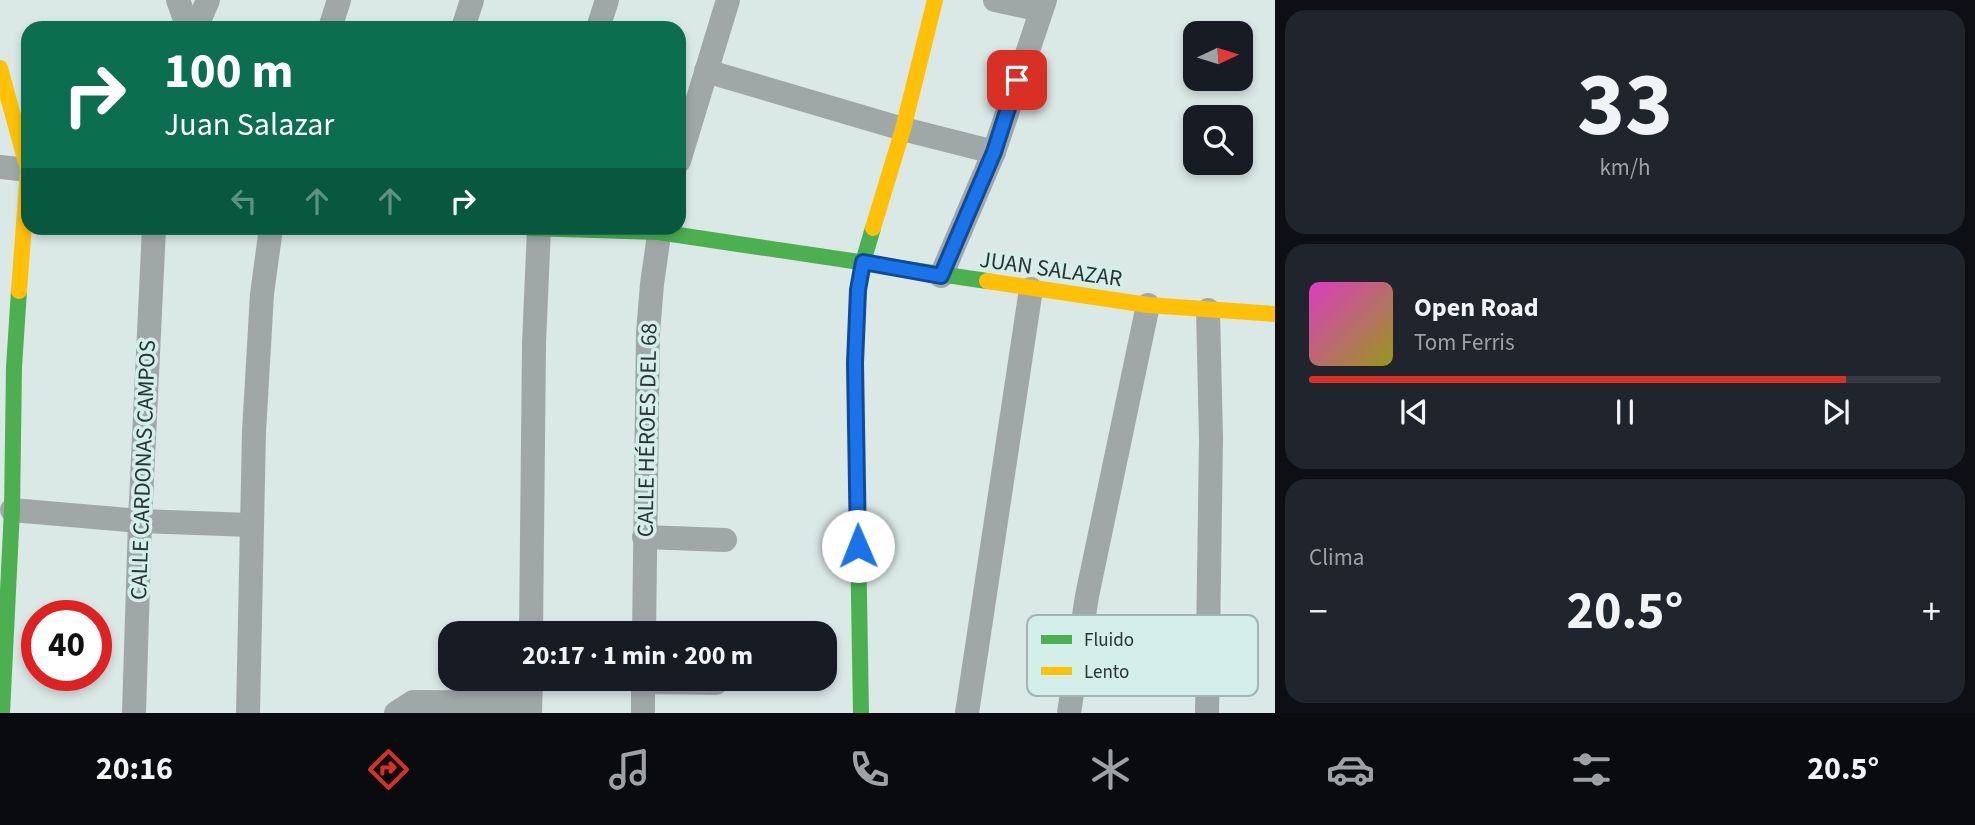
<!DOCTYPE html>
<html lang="es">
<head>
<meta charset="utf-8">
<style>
  body { margin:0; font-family:"Source Sans 3",sans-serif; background:#20242c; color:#f1f3f6; height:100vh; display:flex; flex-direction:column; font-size:26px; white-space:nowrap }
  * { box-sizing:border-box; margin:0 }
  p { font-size:23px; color:#9ea1a6 }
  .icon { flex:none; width:38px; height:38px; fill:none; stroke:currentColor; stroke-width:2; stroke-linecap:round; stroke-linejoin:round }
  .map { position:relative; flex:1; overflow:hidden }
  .side { display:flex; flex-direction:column; gap:10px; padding:10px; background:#0d0f14; width:700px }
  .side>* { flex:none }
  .guide { position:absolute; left:21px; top:21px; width:665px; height:214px; border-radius:21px; box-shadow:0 4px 10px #0003; background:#0b6e4f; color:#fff; overflow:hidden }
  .needle { width:46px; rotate:86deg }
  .controls { position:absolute; left:1183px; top:21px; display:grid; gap:14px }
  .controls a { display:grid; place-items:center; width:70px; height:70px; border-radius:14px; background:#171b24; box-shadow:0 4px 10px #0003; font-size:35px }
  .speed { position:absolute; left:21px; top:600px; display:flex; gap:14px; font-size:35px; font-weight:700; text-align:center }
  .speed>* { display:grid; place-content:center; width:91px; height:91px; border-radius:50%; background:#171b24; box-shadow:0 4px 10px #0003; line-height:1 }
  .speed .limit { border:10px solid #d22; background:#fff; color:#111 }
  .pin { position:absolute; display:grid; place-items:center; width:60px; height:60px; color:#fff; margin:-30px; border-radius:14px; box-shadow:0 4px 10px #0006 }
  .me { position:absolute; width:77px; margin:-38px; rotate:359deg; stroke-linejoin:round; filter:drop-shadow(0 0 5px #0008) }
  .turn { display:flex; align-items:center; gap:24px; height:147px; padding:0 28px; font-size:32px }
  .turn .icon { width:91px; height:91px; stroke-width:2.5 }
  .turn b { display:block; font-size:49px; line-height:60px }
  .lanes { display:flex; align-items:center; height:66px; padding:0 28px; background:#0003; justify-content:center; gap:35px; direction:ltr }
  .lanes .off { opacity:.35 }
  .big { font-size:52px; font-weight:700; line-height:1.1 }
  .side .tile { flex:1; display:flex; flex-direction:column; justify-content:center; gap:10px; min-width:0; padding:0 24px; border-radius:21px; background:#20242c }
  .side .dial { align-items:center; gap:0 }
  .dial b { font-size:91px; line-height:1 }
  .song { display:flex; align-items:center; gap:21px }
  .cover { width:84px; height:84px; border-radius:10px; background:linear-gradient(135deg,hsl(310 70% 55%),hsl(60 70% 35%)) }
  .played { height:7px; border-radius:4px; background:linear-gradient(90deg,#d93025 85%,#363941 85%) }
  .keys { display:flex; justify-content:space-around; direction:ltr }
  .heat { display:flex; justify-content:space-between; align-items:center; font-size:38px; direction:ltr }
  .trip { position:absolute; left:438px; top:621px; width:399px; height:70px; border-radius:21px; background:#171b24; box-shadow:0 4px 10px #0003; font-weight:700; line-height:70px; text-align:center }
  .menu { display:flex; height:112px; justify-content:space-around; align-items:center; background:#090b0e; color:#9ea1a6 }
  .menu .icon { width:49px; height:49px }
  .menu .current { color:#d93025 }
  .menu b { font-size:32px; color:#f1f3f6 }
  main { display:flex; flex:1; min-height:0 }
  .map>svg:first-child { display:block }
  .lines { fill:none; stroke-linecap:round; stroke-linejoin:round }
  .street { stroke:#a0a8a7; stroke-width:24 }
  .fast { stroke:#4caf50; stroke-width:16 }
  .slow { stroke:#ffc107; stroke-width:16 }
  .route-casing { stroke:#114b97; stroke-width:18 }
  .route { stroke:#1a73e8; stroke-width:12 }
  .labels { text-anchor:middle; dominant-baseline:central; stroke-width:7; stroke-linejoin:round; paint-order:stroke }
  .street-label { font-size:23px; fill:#2a3432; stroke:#d4eee9 }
  .key { fill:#d4eee9; stroke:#a1b6b2; stroke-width:2 }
  .key-label { font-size:19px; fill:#2a3432 }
</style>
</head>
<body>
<main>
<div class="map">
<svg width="1275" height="713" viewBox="0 0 1275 713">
  <rect width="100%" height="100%" fill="#dae8e6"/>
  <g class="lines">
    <g class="street">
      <path d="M178,0L188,28"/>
      <path d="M995,0L1041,10"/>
      <path d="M196,28L208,0"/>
      <path d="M330,28L339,0"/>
      <path d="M463,28L472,0"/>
      <path d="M598,28L607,0"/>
      <path d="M706,71L903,129L994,152"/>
      <path d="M679,161L728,0"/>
      <path d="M0,167L28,170"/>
      <path d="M941,276L994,152L1045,0"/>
      <path d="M12,510L140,521L251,525"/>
      <path d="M644,537L725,540"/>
      <path d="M531,634L534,344L539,228"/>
      <path d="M644,634L648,333L652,284L660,228"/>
      <path d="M643,682L716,683"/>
      <path d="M134,713L140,521L154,228"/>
      <path d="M248,713L254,432L262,294L271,228"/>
      <path d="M396,713L413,702L530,703"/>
      <path d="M530,713L531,679"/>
      <path d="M643,713V679"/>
      <path d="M967,713L1031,289"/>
      <path d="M1069,713L1087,596L1148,305"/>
      <path d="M1207,713L1211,439L1208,310"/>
    </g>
    <g class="fast">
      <path d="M530,228L658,232L987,281"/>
      <path d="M2,713L12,510L14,367L19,291"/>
      <path d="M861,713L855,363L858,290L863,262L873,228"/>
    </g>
    <g class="slow">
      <path d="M0,68L28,170L19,291"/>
      <path d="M873,228L903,129L935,0"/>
      <path d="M987,281L1148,305L1275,314"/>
    </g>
  </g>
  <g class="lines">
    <g class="route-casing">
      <path id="route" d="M858,546L855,363L858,290L863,262L941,276L994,152L1017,80"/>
    </g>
    <use href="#route" class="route"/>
  </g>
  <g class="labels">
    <g class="street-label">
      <text transform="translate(1051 269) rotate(8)">JUAN SALAZAR</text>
      <text transform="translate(647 430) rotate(-89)">CALLE HÉROES DEL 68</text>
      <text transform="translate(143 470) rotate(-88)">CALLE CARDONAS CAMPOS</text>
    </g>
  </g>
  <rect x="1027" y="615" width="231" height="81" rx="10" class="key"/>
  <rect x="1041" y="635" width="31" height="9" fill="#4caf50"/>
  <rect x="1041" y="667" width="31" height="8" fill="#ffc107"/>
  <g class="key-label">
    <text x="1084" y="646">Fluido</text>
    <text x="1084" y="678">Lento</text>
  </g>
</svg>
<div class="controls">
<a><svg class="needle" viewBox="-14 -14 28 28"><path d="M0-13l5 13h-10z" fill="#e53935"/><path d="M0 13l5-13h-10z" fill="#9ea1a6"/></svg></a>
<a><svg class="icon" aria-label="search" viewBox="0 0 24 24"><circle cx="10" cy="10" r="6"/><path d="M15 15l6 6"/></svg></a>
</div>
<div class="speed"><div class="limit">40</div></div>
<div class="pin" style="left:1017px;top:80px;background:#d93025"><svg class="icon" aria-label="arrive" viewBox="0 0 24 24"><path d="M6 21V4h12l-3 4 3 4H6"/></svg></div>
<svg class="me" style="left:858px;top:546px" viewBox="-20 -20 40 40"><circle r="19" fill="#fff"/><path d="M0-13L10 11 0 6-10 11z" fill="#1a73e8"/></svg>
<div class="trip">20:17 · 1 min · 200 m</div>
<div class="guide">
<div class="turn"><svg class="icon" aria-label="right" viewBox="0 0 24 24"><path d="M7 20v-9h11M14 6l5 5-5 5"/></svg><div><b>100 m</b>Juan Salazar</div></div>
<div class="lanes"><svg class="icon off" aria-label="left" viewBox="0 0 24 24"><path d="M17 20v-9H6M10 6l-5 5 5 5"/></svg><svg class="icon off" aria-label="ahead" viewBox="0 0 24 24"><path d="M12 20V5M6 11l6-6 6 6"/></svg><svg class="icon off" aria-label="ahead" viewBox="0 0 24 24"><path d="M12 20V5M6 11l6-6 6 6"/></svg><svg class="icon" aria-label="right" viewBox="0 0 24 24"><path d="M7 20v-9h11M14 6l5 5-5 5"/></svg></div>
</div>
</div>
<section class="side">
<div class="tile dial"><b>33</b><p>km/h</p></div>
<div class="tile">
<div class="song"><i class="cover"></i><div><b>Open Road</b><p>Tom Ferris</p></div></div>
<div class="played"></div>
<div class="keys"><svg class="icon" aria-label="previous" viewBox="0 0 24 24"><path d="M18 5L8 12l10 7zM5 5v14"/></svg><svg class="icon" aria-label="pause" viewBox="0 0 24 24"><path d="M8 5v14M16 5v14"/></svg><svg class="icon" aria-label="next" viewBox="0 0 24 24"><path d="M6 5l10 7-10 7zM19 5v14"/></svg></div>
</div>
<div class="tile"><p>Clima</p>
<div class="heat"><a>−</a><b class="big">20.5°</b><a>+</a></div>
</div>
</section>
</main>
<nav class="menu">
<b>20:16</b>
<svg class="icon current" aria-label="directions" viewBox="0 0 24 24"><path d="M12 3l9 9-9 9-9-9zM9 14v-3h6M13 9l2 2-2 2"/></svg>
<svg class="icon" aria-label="music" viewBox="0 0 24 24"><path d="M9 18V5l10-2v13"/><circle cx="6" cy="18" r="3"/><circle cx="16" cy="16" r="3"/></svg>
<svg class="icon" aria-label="phone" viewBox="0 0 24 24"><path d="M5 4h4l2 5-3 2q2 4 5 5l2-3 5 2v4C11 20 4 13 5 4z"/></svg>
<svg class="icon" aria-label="climate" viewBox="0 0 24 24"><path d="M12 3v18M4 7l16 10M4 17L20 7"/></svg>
<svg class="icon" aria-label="car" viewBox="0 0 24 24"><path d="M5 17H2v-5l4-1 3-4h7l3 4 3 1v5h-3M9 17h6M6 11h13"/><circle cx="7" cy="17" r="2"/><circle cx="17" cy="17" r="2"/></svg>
<svg class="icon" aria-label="filters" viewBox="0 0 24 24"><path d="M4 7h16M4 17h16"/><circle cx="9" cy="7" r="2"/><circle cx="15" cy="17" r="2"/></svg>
<b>20.5°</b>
</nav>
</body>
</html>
